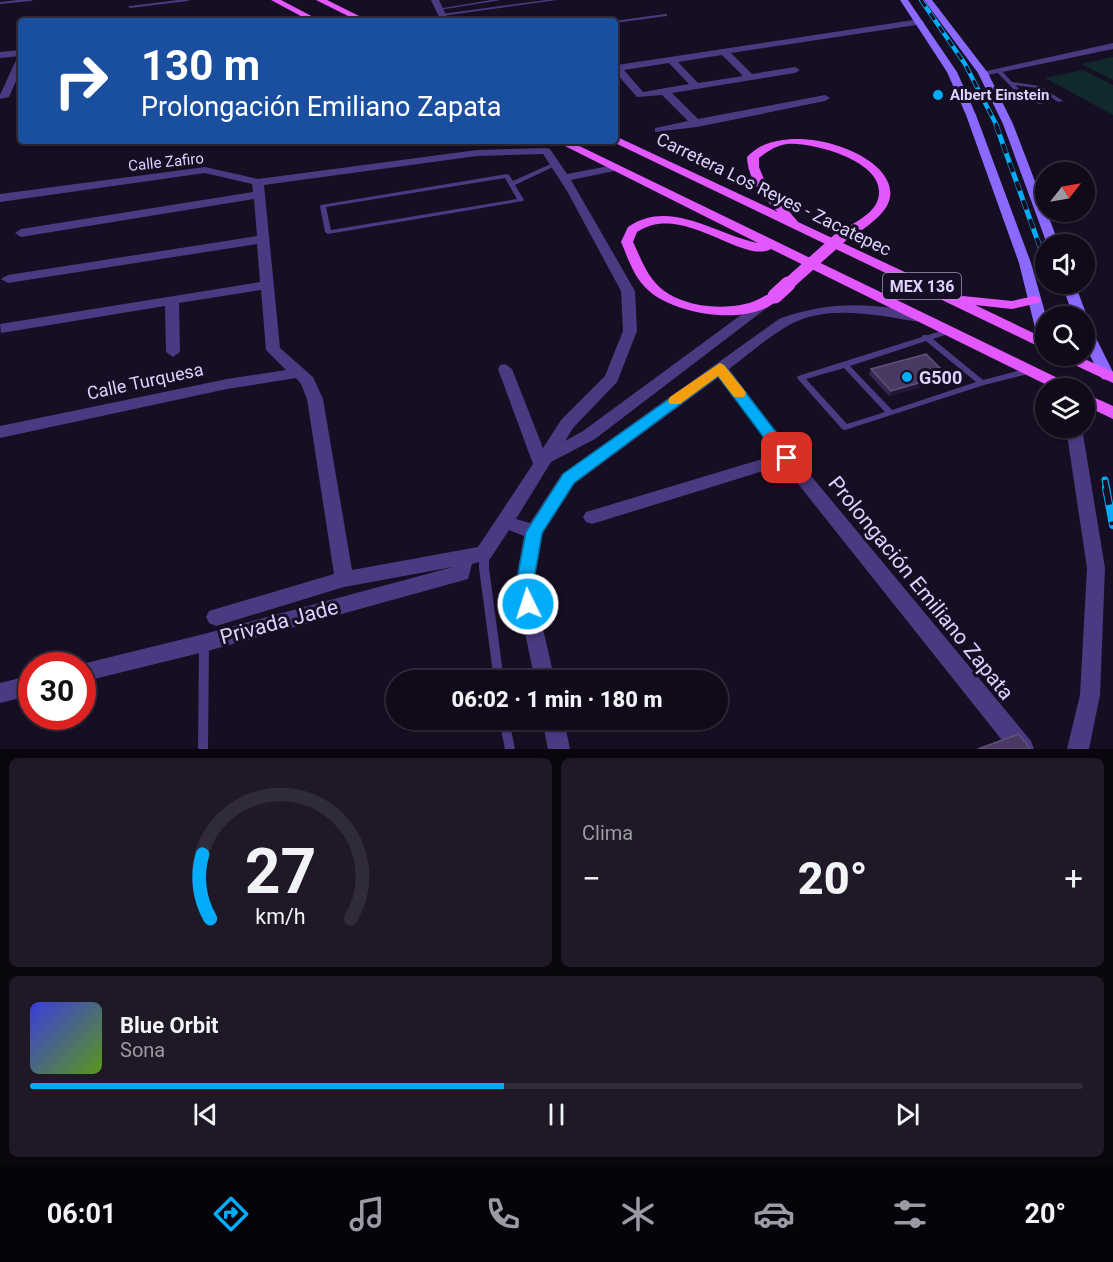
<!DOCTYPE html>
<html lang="es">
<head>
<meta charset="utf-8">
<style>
  body { margin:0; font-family:Roboto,sans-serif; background:#1e1827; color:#f1f3f6; height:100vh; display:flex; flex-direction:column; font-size:22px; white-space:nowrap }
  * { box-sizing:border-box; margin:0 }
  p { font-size:20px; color:#9c9aa2 }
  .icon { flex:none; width:33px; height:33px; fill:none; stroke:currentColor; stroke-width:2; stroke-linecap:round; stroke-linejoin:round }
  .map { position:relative; height:749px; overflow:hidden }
  .panel { display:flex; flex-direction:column; gap:9px; padding:9px; background:#09060e; flex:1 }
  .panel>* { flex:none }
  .hud { position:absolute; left:18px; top:18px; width:600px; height:126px; border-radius:6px; box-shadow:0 2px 4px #0004,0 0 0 2px #302b39; background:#1a4fa0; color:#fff; overflow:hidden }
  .needle { width:39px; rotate:59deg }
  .tools { position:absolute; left:1035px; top:162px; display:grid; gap:12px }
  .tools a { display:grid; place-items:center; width:60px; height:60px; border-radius:50%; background:#100a1a; box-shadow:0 2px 4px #0004,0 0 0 2px #302b39; font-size:30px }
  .speed { position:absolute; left:18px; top:652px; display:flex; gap:12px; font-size:30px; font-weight:700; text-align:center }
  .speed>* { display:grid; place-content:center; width:78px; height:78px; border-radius:50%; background:#100a1a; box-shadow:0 2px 4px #0004,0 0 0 2px #302b39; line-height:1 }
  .speed .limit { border:9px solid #d22; background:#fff; color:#111 }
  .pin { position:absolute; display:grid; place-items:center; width:51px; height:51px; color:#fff; margin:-26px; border-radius:12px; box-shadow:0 3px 9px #0006 }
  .me { position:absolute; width:66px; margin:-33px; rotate:356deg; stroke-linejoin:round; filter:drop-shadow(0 0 4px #0008) }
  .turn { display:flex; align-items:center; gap:21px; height:126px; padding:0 24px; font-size:27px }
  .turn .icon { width:78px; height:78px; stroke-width:2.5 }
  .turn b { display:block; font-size:42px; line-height:51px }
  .big { font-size:45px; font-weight:800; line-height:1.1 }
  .panel .tile { flex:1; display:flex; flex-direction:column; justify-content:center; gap:9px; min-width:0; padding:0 21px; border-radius:9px; background:#1e1827 }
  .panel .dial { align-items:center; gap:0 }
  .dial svg { height:156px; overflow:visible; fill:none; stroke:#302b39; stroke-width:7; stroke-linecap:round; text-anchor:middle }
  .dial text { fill:#f1f3f6; stroke:none }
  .song { display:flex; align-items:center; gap:18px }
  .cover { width:72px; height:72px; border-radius:9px; background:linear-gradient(135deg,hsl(240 70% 55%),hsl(90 70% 35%)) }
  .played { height:6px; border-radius:3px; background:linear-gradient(90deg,#02acf8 45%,#302b39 45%) }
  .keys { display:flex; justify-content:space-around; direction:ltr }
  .heat { display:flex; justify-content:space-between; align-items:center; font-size:33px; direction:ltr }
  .panel .tiles { flex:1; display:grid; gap:9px; grid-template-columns:1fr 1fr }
  .tile:last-child { grid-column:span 2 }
  .trip { position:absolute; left:386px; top:670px; width:342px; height:60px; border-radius:30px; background:#100a1a; box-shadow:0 2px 4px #0004,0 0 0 2px #302b39; font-weight:800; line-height:60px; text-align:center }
  .menu { display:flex; height:96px; justify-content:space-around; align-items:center; background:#06040a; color:#9c9aa2 }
  .menu .icon { width:42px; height:42px }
  .menu .selected { color:#02acf8 }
  .menu b { font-size:27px; color:#f1f3f6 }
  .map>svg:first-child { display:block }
  .green { fill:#11282c }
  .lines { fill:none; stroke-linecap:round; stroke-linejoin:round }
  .lane { fill:#4b3981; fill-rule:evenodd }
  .street { fill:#4b3981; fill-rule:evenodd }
  .secondary { fill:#8b68fe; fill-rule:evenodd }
  .primary { fill:#e258fe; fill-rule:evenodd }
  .rail-far3-casing { stroke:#02acf8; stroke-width:4.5 }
  .rail-far2-casing { stroke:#02acf8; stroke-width:5 }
  .rail-far1-casing { stroke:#02acf8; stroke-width:7 }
  .rail-casing { stroke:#02acf8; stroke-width:8 }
  .rail-far3 { stroke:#160e22; stroke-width:3; stroke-dasharray:8; stroke-linecap:butt }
  .rail-far2 { stroke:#160e22; stroke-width:4; stroke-dasharray:10; stroke-linecap:butt }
  .rail-far1 { stroke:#160e22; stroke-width:4.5; stroke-dasharray:14; stroke-linecap:butt }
  .rail { stroke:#160e22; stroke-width:6; stroke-dasharray:17; stroke-linecap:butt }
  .primary-bridge-far1 { stroke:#e258fe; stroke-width:12 }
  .primary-bridge { stroke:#e258fe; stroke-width:15 }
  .wall { fill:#382750 }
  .shaded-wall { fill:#231536 }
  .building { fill:#4a3963; stroke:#61517b; stroke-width:1.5 }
  .route { fill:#02acf8; stroke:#0170a1; stroke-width:1.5 }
  .slow { fill:#f59e0b }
  .poi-dot { fill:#02acf8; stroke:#160e22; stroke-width:2 }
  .labels { text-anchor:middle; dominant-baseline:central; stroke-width:6; stroke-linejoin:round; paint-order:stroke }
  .far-poi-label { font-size:15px; font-weight:bold; fill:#dfd0ff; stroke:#160e22; text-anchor:start }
  .far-street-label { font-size:15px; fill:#dfd0ff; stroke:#160e22 }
  .shield { fill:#160e22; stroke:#a396bd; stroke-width:1.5 }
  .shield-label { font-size:16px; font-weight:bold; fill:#dfd0ff }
  .street-label { font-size:18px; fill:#dfd0ff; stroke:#160e22 }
  .poi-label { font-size:18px; font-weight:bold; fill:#dfd0ff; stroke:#160e22; text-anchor:start }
  .near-street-label { font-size:21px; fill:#dfd0ff; stroke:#160e22 }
</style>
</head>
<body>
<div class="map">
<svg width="1113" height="749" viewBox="0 0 1113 749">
  <rect width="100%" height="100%" fill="#160e22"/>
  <g class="green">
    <path d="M1113,57V80L1081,64Z"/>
    <path d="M1083,70L1113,85V115L1045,78Z"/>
  </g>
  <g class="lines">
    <g class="lane">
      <path d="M18,0H33L31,1L0,4V2Z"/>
      <path d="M178,0H190L188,1L130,8L128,7L130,6Z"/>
      <path d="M491,0H501L439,10L437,9Z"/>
      <path d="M546,0H557L442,16L440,15L442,14Z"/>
      <path d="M665,14H667V16L615,23V21H614Z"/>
      <path d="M996,69H1000L1012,82L1040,86L1063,101L1058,102L1037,88L1015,85L1019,89L1044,103L1039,104L1015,91L996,71Z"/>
      <path d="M555,162L557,163V165L515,185L524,200L523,201L328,234L325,232L320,206L321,205L507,174L509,175L513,181ZM505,178L517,199L331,230L326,207Z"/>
      <path d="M948,329H951L952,331L951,333L933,339L983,380L1029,368L1033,371L1032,373L984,385L845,430L842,429L797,378L798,376L922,337L923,335H928ZM926,341L976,382L892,410L850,366ZM844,368L885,412L847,424L806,379Z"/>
      <path d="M484,550L487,551L489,554V568L504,681H494L479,568V554L481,551Z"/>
      <path d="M204,640L208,641L209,644L208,749H198L199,644L200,641Z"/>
      <path d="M499,720H509L515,749H505Z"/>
    </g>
    <g class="street">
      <path d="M431,0H439L449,21H441Z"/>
      <path d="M920,19L924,22L923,24L731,53L752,74L795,67L800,70L795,73L672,93L698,119L825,95L830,98L825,101L697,127L655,132V128L688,121L662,95L637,97L615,72L617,65ZM722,55L743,76L698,83L678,62ZM669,63L689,84L643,92L624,70Z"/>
      <path d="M1113,43V49L983,76L978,73Z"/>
      <path d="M21,50V56L0,58V52Z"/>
      <path d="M21,57V70L9,97L0,99V95L16,60Z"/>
      <path d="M546,148L550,149L567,174L614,165L620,168L614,171L571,180L635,291L637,331L617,382L573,428L565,441L583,431L760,301H770L772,304L595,439L551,462L516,519L530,523L562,474L779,319C827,301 876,302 926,315L928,318L921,322C879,316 829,303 789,325C768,337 748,355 729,369L793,454L1031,741L1034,749H1009L783,465L592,524L586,522L583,517L586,512L776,455L719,377L574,484L543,533L533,585L555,681H535L515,585L524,536L509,530L490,559L472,564L468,579L204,652L82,682V666H76L82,664L204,634L453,567L344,587L216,626L209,623L206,617L209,611L334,574L307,399L301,384L296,378L227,389L0,438V426L227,379L286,370L266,350L261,290L179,303L180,352L173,357L166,352L165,306L1,333L0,324L260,282L257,244L8,283L1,279L8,275L257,236L254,199L21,237L15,233L21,229L253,192L252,184L205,173L0,202V194L205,167L258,179L477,150ZM543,154L567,191L621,291L623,331L605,376L561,420L543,448L512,369L505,364L500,365L498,369L533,464L478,547L352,570L323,399L313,377L280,348L264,185L477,156Z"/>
      <path d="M1066,428H1082L1105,568L1100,695L1089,749H1067L1080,695L1087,568Z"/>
      <path d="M32,675V695L0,703V683Z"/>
      <path d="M542,720H564L570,749H548Z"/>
    </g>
    <g class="secondary">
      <path d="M900,0H908L957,72L976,115L1031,263L1046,316V349L1039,344L1019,263L966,115L947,72Z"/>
      <path d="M924,0H932L988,73L1013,124L1059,244H1047L1003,124L978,73Z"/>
      <path d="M1062,284H1075L1087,316L1085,319L1084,316H1073Z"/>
      <path d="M1084,324L1091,328L1113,372L1112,379L1107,380L1102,379L1084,344Z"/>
    </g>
    <g class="primary">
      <path d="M271,0H281L321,21H310Z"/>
      <path d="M316,0H327L369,21H358Z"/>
      <path d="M615,136L778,212C762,196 748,180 747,157C789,109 935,166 877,218C868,226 854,237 842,240L838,239L836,236L838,233C850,225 871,216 877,202C893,163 814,142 787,144C775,146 768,151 759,158V167L766,184L798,222L958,297L963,296L1012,301L1034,296L1039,297L1041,300L1039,303L1012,309L975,305L1046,339V350L611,141H615Z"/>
      <path d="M555,141H569L1070,384L1073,388H1053L771,249C743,265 682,201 637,232L633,242C639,254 644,269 653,280C672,305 715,311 745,304C756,302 764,295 775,292L782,296C755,328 676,316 648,290C634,278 628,258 621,242L628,227C671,198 715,235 758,243Z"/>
      <path d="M1060,356H1078L1113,372V383L1062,359Z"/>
      <path d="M1084,393L1113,406V419L1084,405Z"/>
    </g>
    <g class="rail-far3-casing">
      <path id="rail-far3" d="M921,0L965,64L997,126"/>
    </g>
    <g class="rail-far2-casing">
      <path id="rail-far2" d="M996,125L1045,261"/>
    </g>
    <g class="rail-far1-casing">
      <path id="rail-far1" d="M1105,480L1107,490"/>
    </g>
    <g class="rail-casing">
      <path id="rail" d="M1106,488L1113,525"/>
    </g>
    <use href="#rail-far3" class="rail-far3"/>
    <use href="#rail-far2" class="rail-far2"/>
    <use href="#rail-far1" class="rail-far1"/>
    <use href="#rail" class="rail"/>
    <path class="primary-bridge-far1" d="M786,286L842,236"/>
    <path class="primary-bridge" d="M775,296L788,284"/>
  </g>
  <path class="wall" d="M871,369L947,375L945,380L889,396L869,374Z"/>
  <path class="shaded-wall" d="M947,375L945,380L889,396L891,391Z"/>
  <g class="building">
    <path d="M926,354L947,375L891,391L871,369Z"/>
    <path d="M1019,734L1030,749H978Z"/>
  </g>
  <path class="route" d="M720,363L724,365L793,454L795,458L793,462H782L718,376L574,483L542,533L533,585L537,604L534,609L528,611L522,609L516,585L526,532L563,474Z"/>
  <path class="slow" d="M720,363L724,365L744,390L746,393L744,397H734L718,376L680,404H670L668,401L670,397Z"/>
  <g class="poi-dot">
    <circle cx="938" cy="95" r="6"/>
    <circle cx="907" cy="377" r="6"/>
  </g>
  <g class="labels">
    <g class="far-poi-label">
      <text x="950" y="95">Albert Einstein</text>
    </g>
    <g class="far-street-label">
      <text transform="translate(166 162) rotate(-6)">Calle Zafiro</text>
    </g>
    <rect class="shield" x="883" y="273" width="78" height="26" rx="4.5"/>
    <g class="shield-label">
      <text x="922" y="286">MEX 136</text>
    </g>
    <g class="street-label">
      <text transform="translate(774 194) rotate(26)">Carretera Los Reyes - Zacatepec</text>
      <text transform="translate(145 381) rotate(-12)">Calle Turquesa</text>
    </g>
    <g class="poi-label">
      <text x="919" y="377">G500</text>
    </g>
    <g class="near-street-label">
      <text transform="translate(921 588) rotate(51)">Prolongación Emiliano Zapata</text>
      <text transform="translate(279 622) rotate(-15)">Privada Jade</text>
    </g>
  </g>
</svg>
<div class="tools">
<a><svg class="needle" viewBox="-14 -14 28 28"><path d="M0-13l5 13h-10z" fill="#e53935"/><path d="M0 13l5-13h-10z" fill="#9c9aa2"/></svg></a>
<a><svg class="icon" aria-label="sound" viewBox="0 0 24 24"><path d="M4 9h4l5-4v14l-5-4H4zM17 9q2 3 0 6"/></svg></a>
<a><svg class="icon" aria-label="search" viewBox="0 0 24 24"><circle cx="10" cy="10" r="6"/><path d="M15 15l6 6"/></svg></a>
<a><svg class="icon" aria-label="layers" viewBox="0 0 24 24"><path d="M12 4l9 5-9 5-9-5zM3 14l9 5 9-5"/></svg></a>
</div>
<div class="speed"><div class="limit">30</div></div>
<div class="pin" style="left:787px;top:458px;background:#d93025"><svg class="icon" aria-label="arrive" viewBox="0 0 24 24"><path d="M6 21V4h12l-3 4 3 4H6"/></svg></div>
<svg class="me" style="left:528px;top:604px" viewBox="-20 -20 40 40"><circle r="17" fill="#02acf8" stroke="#fff" stroke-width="3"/><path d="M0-11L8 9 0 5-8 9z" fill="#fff"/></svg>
<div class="trip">06:02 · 1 min · 180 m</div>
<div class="hud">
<div class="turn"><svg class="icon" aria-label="right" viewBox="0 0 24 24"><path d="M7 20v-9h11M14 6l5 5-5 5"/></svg><div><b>130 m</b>Prolongación Emiliano Zapata</div></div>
</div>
</div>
<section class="panel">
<div class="tiles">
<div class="tile dial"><svg viewBox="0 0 100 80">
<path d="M14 69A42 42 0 1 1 86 69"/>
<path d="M14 69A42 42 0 0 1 10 36" stroke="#02acf8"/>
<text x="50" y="56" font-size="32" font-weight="700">27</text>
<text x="50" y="72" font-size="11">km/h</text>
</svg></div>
<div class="tile"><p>Clima</p>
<div class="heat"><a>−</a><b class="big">20°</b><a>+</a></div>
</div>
<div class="tile">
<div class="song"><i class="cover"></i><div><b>Blue Orbit</b><p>Sona</p></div></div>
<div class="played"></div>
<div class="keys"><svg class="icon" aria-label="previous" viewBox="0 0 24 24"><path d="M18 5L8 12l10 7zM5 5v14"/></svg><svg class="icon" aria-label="pause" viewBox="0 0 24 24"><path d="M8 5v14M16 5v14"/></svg><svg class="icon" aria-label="next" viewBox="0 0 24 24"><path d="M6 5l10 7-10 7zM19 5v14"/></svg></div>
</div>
</div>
</section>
<nav class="menu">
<b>06:01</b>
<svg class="icon selected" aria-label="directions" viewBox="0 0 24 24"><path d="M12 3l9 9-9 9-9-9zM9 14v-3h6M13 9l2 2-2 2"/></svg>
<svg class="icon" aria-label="music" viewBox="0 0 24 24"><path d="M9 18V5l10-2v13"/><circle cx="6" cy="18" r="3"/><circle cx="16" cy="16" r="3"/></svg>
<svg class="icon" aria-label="phone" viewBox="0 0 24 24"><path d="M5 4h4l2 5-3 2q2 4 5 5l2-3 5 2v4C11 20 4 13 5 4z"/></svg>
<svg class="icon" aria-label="climate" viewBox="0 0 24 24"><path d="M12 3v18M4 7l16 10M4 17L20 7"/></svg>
<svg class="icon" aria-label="car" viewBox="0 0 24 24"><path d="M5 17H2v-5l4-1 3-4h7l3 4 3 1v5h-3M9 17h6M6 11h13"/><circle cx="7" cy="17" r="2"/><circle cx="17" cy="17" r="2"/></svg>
<svg class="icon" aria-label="filters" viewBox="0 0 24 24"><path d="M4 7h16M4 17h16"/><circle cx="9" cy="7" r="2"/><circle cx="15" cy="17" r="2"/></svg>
<b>20°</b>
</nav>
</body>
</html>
